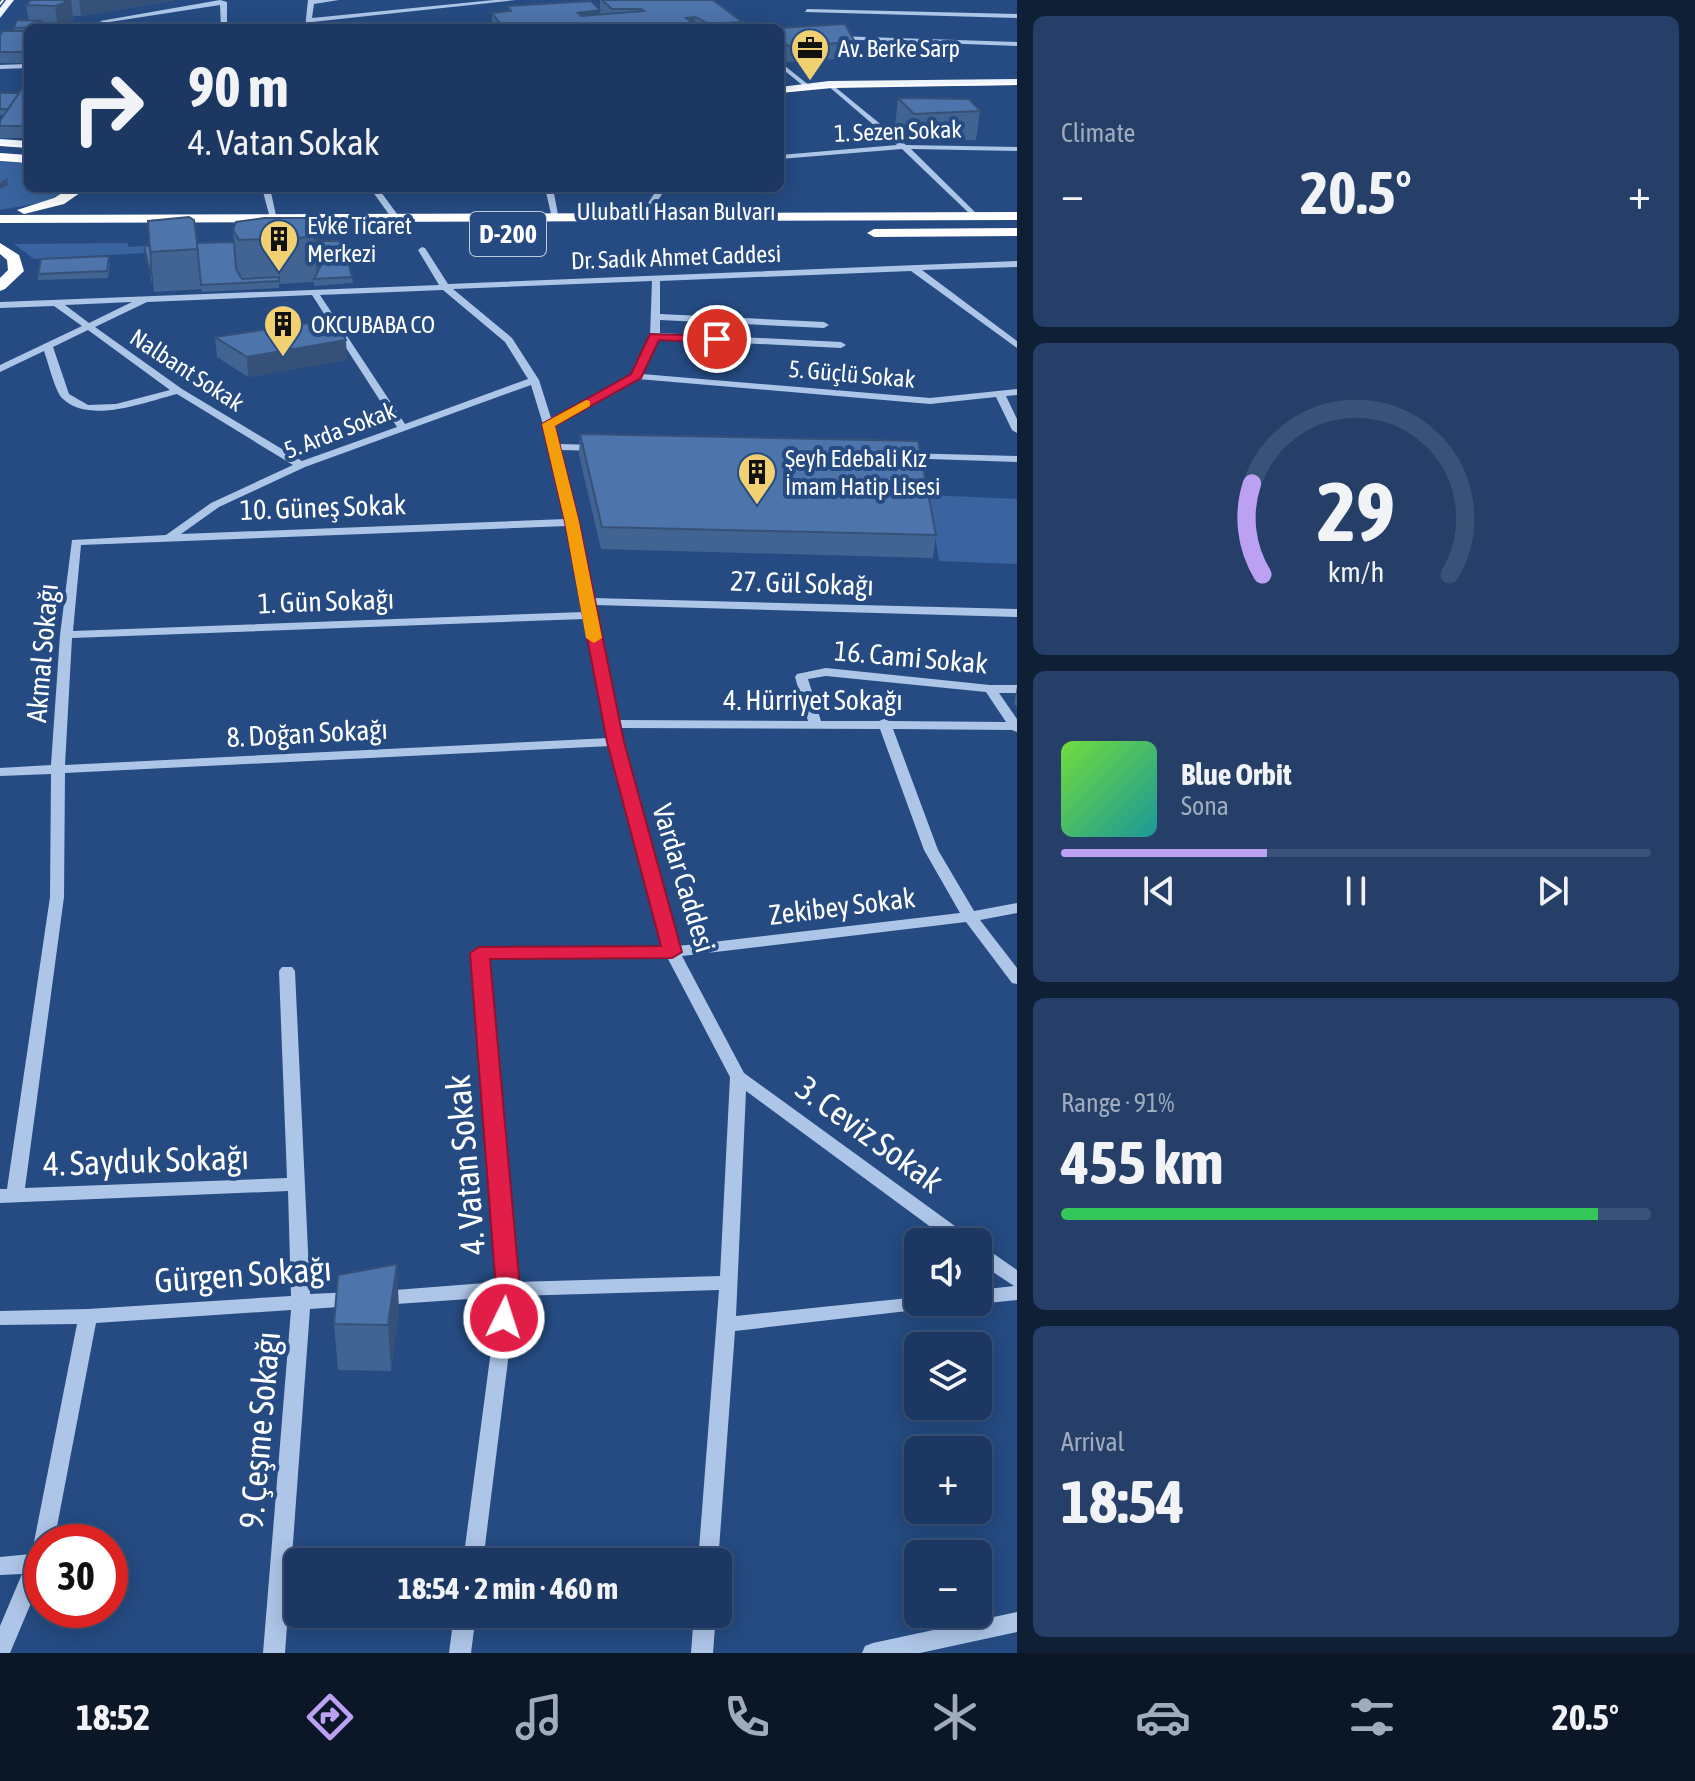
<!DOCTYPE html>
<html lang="en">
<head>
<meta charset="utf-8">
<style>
  body { margin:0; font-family:"Asap Condensed",sans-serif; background:#253f68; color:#f1f3f6; height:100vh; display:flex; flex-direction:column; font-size:30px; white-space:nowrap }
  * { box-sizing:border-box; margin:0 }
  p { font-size:26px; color:#a0acbe }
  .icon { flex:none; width:44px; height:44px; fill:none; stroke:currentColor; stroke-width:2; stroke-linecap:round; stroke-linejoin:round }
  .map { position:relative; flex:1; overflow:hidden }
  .side { display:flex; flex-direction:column; gap:16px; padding:16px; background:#0f1f36; width:678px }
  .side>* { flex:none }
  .banner { position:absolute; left:24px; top:24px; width:760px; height:168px; border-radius:12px; box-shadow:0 4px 20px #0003,0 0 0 2px #3a5277; background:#1c3862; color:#f1f3f6; overflow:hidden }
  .controls { position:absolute; left:904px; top:1228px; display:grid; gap:16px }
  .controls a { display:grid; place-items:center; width:88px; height:88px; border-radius:12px; background:#1c3862; box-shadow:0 4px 20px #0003,0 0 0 2px #3a5277; font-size:40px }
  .speed { position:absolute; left:24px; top:1524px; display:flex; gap:16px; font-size:40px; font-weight:700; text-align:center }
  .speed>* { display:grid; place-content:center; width:104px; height:104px; border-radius:50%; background:#1c3862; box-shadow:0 4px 20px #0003,0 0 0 2px #3a5277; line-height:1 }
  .speed .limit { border:12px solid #d22; background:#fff; color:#111 }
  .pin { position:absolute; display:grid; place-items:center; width:68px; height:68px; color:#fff; margin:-34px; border:4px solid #fff; border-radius:50%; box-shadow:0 2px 8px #0007 }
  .me { position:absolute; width:88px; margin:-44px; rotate:4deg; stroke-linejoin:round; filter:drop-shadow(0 0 6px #0008) }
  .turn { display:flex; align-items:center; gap:28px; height:168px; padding:0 32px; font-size:36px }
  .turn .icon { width:104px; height:104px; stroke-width:2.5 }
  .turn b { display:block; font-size:56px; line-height:68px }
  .big { font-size:60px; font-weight:700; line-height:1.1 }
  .side .widget { flex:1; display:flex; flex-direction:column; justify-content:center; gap:12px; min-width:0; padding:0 28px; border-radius:12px; background:#253f68 }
  .side .dial { align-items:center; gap:0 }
  .dial svg { height:208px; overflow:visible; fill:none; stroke:#3a5277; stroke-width:7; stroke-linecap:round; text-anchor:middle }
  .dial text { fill:#f1f3f6; stroke:none }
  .song { display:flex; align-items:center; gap:24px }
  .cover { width:96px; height:96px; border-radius:12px; background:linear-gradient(135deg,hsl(100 70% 55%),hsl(180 70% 35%)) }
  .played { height:8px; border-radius:4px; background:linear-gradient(90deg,#bca0f2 35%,#3a5277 35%) }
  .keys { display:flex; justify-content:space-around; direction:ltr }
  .heat { display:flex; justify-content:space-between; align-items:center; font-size:44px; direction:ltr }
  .charge { height:12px; border-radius:6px; background:linear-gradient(90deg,#34c759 91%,#3a5277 0) }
  .trip { position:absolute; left:284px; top:1548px; width:448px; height:80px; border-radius:12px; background:#1c3862; box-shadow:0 4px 20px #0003,0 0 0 2px #3a5277; font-weight:700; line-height:80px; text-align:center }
  .tabs { display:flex; height:128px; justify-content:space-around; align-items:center; background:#0b1627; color:#a0acbe }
  .tabs .icon { width:56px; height:56px }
  .tabs .active { color:#bca0f2 }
  .tabs b { font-size:36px; color:#f1f3f6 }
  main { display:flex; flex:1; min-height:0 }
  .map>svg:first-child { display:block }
  .green { fill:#3964a0 }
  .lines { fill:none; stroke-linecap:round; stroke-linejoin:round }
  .minor { fill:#adc5e7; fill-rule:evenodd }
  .major { fill:#eff4fd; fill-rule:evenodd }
  .highway { fill:#fff; fill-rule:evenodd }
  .tram { stroke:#fff; stroke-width:2 }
  .wall { fill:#426493 }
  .shaded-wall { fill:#365178 }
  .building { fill:#4d74ab; stroke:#365178; stroke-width:2 }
  .route { fill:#e11d48; stroke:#92132f; stroke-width:2 }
  .slow { fill:#f59e0b }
  .labels { text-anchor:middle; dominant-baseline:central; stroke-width:8; stroke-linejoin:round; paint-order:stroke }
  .far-poi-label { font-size:24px; fill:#fff; stroke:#254b82; text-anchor:start }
  .far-street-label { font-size:24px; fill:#fff; stroke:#254b82 }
  .shield { fill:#254b82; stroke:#bec9da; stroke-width:2 }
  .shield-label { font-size:26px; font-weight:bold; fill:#fff }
  .street-label { font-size:28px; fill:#fff; stroke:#254b82 }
  .near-street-label { font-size:34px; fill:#fff; stroke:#254b82 }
</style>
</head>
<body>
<main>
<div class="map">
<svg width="1017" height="1653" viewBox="0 0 1017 1653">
  <rect width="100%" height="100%" fill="#254b82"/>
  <g class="green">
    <path d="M0,162L28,163V188H69L46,202L0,210Z"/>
    <path d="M128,243V247L144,246V253L34,259L14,244Z"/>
    <path d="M929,495L1017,499V564L939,561Z"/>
  </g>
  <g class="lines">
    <g class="minor">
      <path d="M220,0L227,2V28H221L220,5L103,23L100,21Z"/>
      <path d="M308,0H339L314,4L312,18L494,0H516L312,22L311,28H305Z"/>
      <path d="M807,9L1017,14V18L805,12Z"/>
      <path d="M448,22L450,25L403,28L406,26Z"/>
      <path d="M836,36L1017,42V46L834,39Z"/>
      <path d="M780,62L810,86V88H806L780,67Z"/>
      <path d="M28,64V68L0,69V65Z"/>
      <path d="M829,82L906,145L1017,147V151L911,149L976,213V217H973L902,149L780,159V155L897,145L827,85Z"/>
      <path d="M262,188H270L277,220L270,218Z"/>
      <path d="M370,188H378L400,218L399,220H393Z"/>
      <path d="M545,188H553L559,220L552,218Z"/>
      <path d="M658,188H666L645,220H639L638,218Z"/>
      <path d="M422,247L425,248L448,284L1017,261V267L922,270L1017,341V348L911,271L660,281V314L824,322L829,325L824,328L660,320V333L841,342L846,345L841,348L658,339L642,374L930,398L1017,389V395L1006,396L1017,419V433L1012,430L996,397L930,404L638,379L553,425L559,444L598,445L603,448L598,451L561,450L593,598L1017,609V617L595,605L618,720L808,721L795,677L797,674L826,668L990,685H1017V693H999L1017,719V732L1012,730L893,729L938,850L974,911L1017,903V913L980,920L1017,968V984L1012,983L966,922L682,956L744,1073L970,1237L973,1242H951L746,1091L736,1316L918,1297V1302H944L942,1307L735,1331L718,1563L698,1562L719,1290L516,1296L483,1562H463L498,1297L382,1305L375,1303L373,1298L375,1293L382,1291L498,1282L471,953L474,949L663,947L611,746L65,773L64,897L25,1188L287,1178L279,971L282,967H292L295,971L310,1294L353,1292L360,1294L362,1299L360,1304L353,1306L310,1309L285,1653H263L291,1310L96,1323L54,1542H42V1577L10,1653H0V1626L22,1574L0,1575V1557L31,1554L35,1545L34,1542L77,1324L0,1325V1311L88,1309L291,1296L288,1191L0,1203V1189H7L50,897L51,774L0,776V768L51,765L60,635L72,540L166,535L211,503L293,465L177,394C145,402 89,425 62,398C55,391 48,362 44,351L0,372V365L82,326L54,306L0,308V302L439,285L418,250ZM652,281L650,336L632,374L551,418L539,380L512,338L453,289ZM443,290L505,342L528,379L405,424L320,295ZM312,295L397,427L302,461L182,389L95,327L147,302ZM132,302L89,323L65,305ZM88,330L170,390L116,404L88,405L69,394L53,347ZM531,385L550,447L566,519L181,534L219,507L305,467ZM567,526L580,601L584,612L73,631L81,545ZM585,619L609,738L65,765L72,638ZM826,676L986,692L1006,722L889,721L884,719L879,721H821L808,679ZM620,728L880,729L924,850L960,913L678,946ZM667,957L730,1077L720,1276L516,1282L487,958Z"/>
      <path d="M903,453L1017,456V462L899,458V454Z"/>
      <path d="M978,1245L984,1247L1017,1270V1300L978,1304L971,1302H978V1290L1014,1286L978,1262Z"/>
      <path d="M1017,1612V1632L920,1653H862L865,1646L873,1643Z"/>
      <path d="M454,1614H476L471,1653H449Z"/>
      <path d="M694,1614H716L713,1653H691Z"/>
    </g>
    <g class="major">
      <path d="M6,0H14L0,18V8Z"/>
      <path d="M1017,79V85L829,87L780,93V87L829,81Z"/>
      <path d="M0,139L28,141V147L0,145Z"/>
    </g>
    <g class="highway">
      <path d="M0,153L28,155V163L0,161Z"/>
      <path d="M70,188H87L64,204L24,214L17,210L54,198Z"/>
      <path d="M1017,212V220L0,223V215Z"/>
      <path d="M1017,228V236L874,237L867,233L874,229Z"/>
      <path d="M0,243L19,255L24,271L5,289L0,291V278L8,270L7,260L0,254Z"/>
    </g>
    <g class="tram">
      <path d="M0,4L3,0"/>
      <path d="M780,92L832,87L1017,84"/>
      <path d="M0,145L28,147"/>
    </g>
  </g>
  <g class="wall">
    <path d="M31,0H175L81,16H73V18L67,28H28V63H0V35L15,31L14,28L29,21L26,5Z"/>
    <path d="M600,0H713L742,25L748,28H492V13L508,11V6L600,10Z"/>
    <path d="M780,28L855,42L854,58L787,62L780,55Z"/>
    <path d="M28,84V138H0V121L4,115H0V93H19Z"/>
    <path d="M898,98L980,111L976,140L910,142L895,127Z"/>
    <path d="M315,218L320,241L352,277L353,283L314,286V282L279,284V288L202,292V289L154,292L152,270V284L144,246L234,242L233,230Z"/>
    <path d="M110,263L108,278L38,280V274Z"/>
    <path d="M215,337L347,360L248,377L217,357Z"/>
    <path d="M580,434L936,535L933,558L601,549L579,455Z"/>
    <path d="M1017,686V707L1014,704Z"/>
    <path d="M399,1310L391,1371L338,1370L334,1324Z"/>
  </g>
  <g class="shaded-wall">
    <path d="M65,0H71L73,18L67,28H58L55,6Z"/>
    <path d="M79,0H175L81,16Z"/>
    <path d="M600,10V28L578,13Z"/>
    <path d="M695,17V28L686,18Z"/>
    <path d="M742,22L741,28H709V24Z"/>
    <path d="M7,178L8,185L0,189V183Z"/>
    <path d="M319,226L322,271L317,279L314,237Z"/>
    <path d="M346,340L347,360L248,377L247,357Z"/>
    <path d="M397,1264L399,1310L391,1371L388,1325Z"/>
  </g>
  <g class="building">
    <path d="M31,0H65L64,3L55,6L26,5Z"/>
    <path d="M602,0H713L742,22L709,24L695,17L686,18L698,28H504L492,13L511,11L508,6L591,1L600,10L578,13L581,16L644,11L641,9H612Z"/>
    <path d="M17,20L41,21L37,27L14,28Z"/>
    <path d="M845,24L855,42L788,46L780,39V28Z"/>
    <path d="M744,25L748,28H711Z"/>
    <path d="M3,31H28V52H0V35Z"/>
    <path d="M25,84H28V126H0V121Z"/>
    <path d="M0,93H19L8,109H0Z"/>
    <path d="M898,98L969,99L980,111L914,114Z"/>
    <path d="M189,217L194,220L198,249L150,252L148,221Z"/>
    <path d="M264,218H315L319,226L314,237L239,240L233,230L236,222Z"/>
    <path d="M320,241H343L352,277L314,279L321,265Z"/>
    <path d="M234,242L236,269L242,279L279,277V281L201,285L197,243Z"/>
    <path d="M144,246H150L151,264V277Z"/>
    <path d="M109,256L107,271L38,274L41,259Z"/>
    <path d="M337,319L346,340L247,357L215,337Z"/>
    <path d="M580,434L918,441L936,535L602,527Z"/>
    <path d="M397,1264L388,1325L334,1324L338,1275Z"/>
  </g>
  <path class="route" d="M650,334L717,336L723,339L717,343L659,340L641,378L555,426L579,522L624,742L682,952L672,958L490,959L520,1289L513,1325L504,1327L496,1325L492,1318L496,1289L470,953L479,947L661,946L607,742L565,522L542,424L631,374Z"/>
  <path class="slow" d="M586,400L590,401V406L555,426L579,522L602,638L594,643L586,638L565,522L542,424Z"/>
  <defs>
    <g id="office-pin" transform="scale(2)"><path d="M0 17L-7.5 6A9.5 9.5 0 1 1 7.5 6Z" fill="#f1d071" stroke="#254b82"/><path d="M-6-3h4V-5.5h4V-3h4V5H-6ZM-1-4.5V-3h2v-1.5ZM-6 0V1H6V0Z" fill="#111"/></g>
    <g id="building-pin" transform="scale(2)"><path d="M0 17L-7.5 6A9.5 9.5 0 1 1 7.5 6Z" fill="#f1d071" stroke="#254b82"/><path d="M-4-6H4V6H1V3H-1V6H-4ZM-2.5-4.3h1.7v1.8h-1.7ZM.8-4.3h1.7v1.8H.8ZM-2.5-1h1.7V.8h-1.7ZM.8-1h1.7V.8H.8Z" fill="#111"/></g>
  </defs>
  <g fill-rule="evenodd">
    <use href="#office-pin" x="810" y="48"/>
    <use href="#building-pin" x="279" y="239"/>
    <use href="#building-pin" x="283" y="324"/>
    <use href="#building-pin" x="757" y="472"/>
  </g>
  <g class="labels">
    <g class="far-poi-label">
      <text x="838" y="48">Av. Berke Sarp</text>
      <text x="307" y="225">Evke Ticaret<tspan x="307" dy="28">Merkezi</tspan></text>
      <text x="311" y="324">OKCUBABA CO</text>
      <text x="785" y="458">Şeyh Edebali Kız<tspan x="785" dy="28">İmam Hatip Lisesi</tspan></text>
    </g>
    <g class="far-street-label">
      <text transform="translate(898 131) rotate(-2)">1. Sezen Sokak</text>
      <text x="676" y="211">Ulubatlı Hasan Bulvarı</text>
      <text transform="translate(676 257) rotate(-2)">Dr. Sadık Ahmet Caddesi</text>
      <text transform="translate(187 370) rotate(33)">Nalbant Sokak</text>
      <text transform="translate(852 374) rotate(5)">5. Güçlü Sokak</text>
      <text transform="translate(340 430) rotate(-21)">5. Arda Sokak</text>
    </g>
    <rect class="shield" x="470" y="212" width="76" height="44" rx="6"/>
    <g class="shield-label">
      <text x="508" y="234">D-200</text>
    </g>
    <g class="street-label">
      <text transform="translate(323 507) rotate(-2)">10. Güneş Sokak</text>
      <text transform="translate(802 583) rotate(2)">27. Gül Sokağı</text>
      <text transform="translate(326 601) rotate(-2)">1. Gün Sokağı</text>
      <text transform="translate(42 653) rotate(-85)">Akmal Sokağı</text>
      <text transform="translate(911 657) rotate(5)">16. Cami Sokak</text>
      <text x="813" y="700">4. Hürriyet Sokağı</text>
      <text transform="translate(307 733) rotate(-3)">8. Doğan Sokağı</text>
      <text transform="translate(684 878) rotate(73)">Vardar Caddesi</text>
      <text transform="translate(842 906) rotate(-7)">Zekibey Sokak</text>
    </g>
    <g class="near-street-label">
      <text transform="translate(870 1134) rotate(36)">3. Ceviz Sokak</text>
      <text transform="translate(146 1160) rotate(-2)">4. Sayduk Sokağı</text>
      <text transform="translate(465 1165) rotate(-95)">4. Vatan Sokak</text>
      <text transform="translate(243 1274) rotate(-4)">Gürgen Sokağı</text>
      <text transform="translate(259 1430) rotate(-85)">9. Çeşme Sokağı</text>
    </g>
  </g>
</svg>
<div class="controls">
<a><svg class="icon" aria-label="sound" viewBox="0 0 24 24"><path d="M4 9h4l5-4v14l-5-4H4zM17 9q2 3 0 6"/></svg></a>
<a><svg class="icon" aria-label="layers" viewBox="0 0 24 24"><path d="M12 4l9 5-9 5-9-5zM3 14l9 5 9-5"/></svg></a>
<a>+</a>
<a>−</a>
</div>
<div class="speed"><div class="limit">30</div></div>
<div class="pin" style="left:717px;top:339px;background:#d93025"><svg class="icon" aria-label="arrive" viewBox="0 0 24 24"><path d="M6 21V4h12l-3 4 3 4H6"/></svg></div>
<svg class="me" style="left:504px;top:1318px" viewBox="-20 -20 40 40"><circle r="17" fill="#e11d48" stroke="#fff" stroke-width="3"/><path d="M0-11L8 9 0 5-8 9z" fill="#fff"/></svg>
<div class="trip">18:54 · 2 min · 460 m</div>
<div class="banner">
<div class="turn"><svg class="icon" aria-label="right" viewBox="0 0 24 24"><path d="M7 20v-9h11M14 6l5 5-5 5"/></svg><div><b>90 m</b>4. Vatan Sokak</div></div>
</div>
</div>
<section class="side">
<div class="widget"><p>Climate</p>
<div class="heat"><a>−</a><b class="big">20.5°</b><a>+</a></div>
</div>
<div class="widget dial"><svg viewBox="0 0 100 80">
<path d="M14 69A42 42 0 1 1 86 69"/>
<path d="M14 69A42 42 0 0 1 10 34" stroke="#bca0f2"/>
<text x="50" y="56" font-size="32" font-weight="700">29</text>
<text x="50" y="72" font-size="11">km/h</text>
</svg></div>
<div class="widget">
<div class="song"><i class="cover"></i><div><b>Blue Orbit</b><p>Sona</p></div></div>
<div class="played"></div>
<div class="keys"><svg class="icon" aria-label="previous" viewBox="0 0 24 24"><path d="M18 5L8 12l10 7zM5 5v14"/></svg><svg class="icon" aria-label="pause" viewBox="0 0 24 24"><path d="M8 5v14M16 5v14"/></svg><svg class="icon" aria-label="next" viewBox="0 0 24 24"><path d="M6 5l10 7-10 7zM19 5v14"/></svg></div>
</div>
<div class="widget"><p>Range · 91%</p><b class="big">455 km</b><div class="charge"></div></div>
<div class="widget"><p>Arrival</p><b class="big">18:54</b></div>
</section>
</main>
<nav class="tabs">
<b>18:52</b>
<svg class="icon active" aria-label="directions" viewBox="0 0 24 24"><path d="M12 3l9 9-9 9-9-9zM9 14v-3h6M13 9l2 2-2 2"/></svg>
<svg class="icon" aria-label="music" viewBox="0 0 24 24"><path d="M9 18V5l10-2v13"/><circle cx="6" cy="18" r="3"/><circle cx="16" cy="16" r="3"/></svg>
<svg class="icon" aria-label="phone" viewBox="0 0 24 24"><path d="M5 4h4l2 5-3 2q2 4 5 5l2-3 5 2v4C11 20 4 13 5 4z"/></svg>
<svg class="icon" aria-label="climate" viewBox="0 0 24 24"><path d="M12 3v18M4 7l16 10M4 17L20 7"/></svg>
<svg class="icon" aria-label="car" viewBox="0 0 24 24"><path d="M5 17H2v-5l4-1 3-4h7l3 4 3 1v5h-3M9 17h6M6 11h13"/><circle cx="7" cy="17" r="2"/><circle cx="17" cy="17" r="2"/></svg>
<svg class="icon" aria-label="filters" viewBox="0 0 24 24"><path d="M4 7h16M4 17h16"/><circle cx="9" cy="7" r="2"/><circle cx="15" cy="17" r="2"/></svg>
<b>20.5°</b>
</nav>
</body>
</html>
